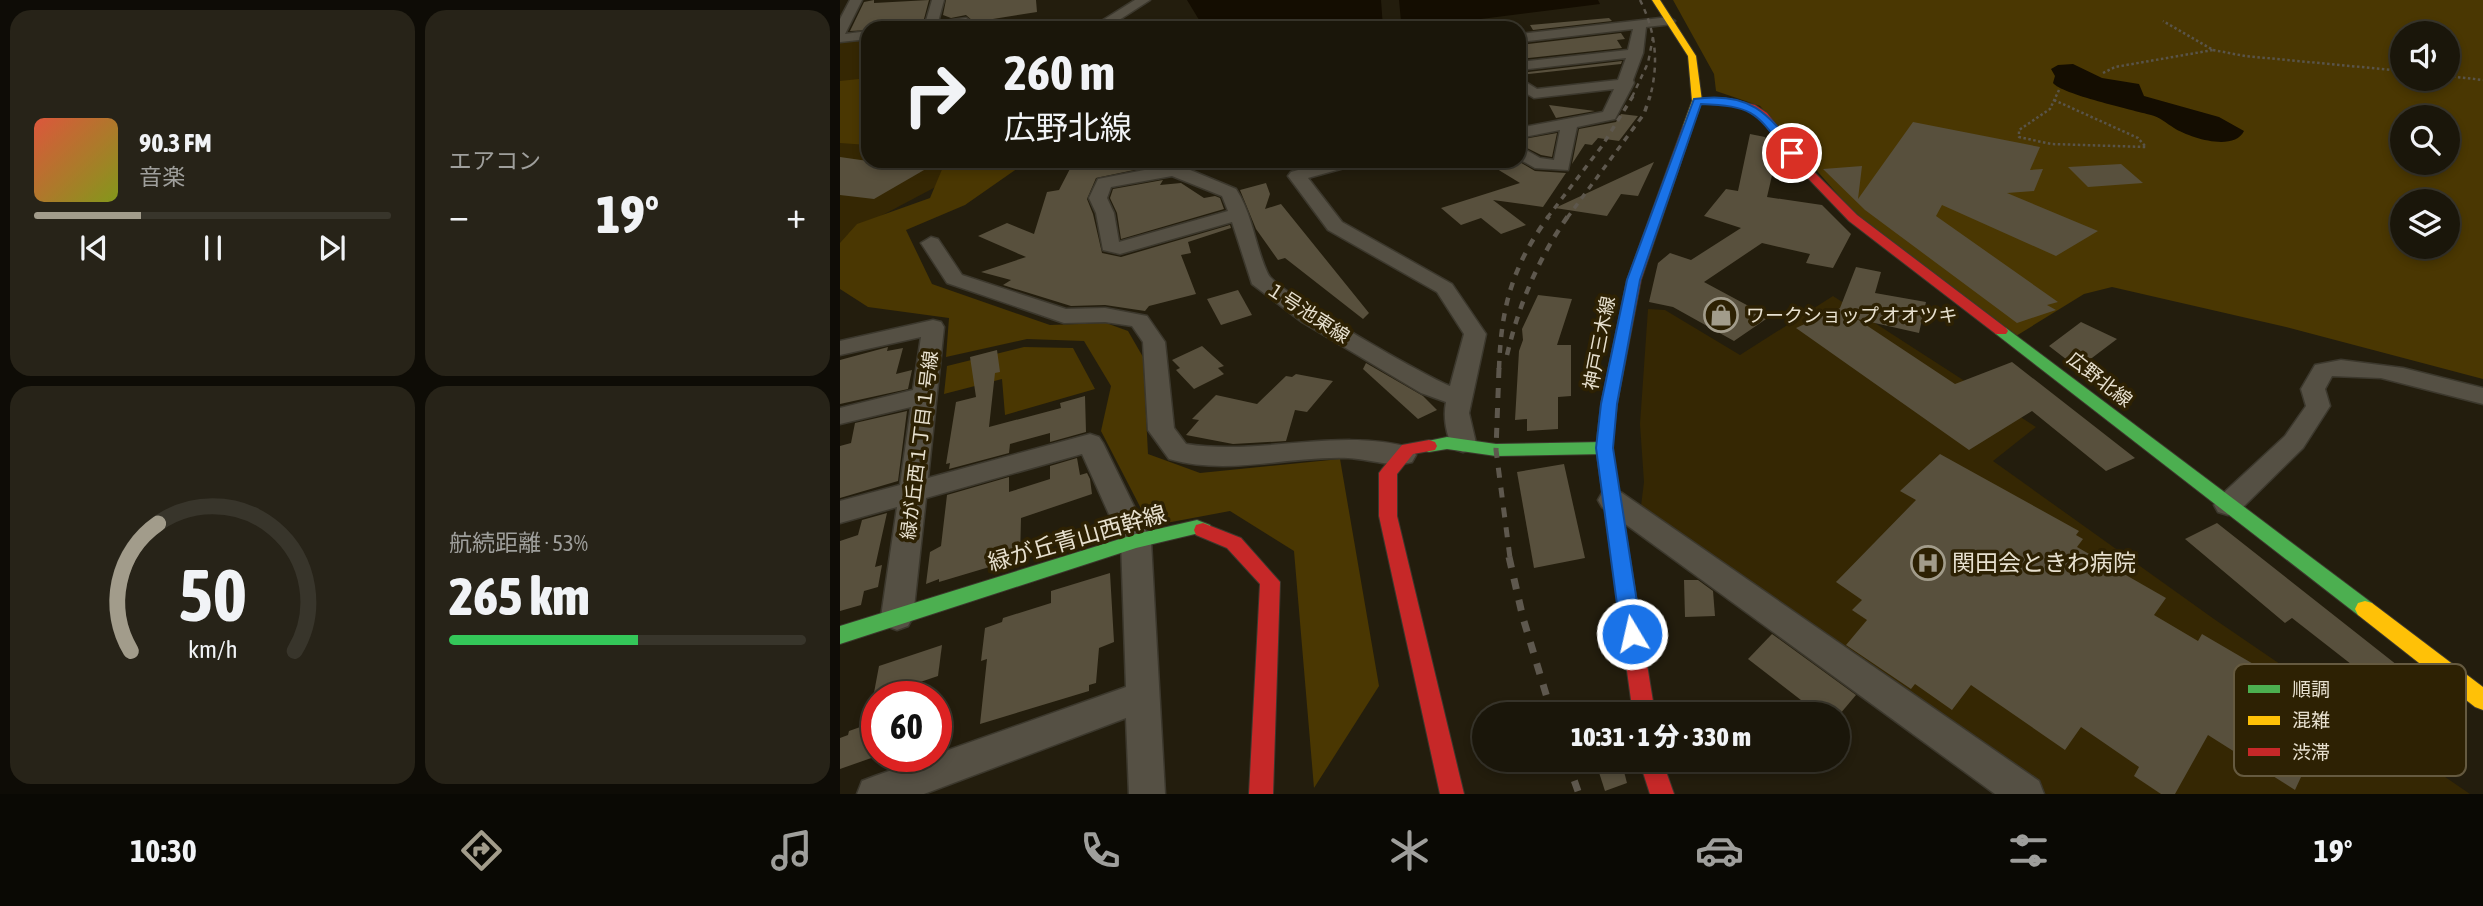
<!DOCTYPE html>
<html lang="ja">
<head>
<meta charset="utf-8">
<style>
  body { margin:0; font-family:"Asap Condensed","Noto Sans JP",sans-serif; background:#272318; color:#f1f3f6; height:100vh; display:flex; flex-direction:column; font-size:26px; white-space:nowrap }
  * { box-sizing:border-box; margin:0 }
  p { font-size:23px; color:#9f9f9c }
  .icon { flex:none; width:38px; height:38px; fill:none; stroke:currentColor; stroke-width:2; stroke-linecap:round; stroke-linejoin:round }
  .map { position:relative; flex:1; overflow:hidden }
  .side { display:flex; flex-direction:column; gap:10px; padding:10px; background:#0e0c06; width:840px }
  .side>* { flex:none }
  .banner { position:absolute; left:21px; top:21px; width:665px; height:147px; border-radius:21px; box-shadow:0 4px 10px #0003,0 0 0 2px #38352b; background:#1a160a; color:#f1f3f6; overflow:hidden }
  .buttons { position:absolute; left:1550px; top:21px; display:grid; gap:14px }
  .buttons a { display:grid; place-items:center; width:70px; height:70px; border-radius:50%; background:#1a160a; box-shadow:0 4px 10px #0003,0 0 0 2px #38352b; font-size:35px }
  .speed { position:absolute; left:21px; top:681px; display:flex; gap:14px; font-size:35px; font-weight:700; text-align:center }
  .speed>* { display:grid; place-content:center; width:91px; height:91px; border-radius:50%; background:#1a160a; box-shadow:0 4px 10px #0003,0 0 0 2px #38352b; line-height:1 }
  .speed .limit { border:10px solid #d22; background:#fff; color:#111 }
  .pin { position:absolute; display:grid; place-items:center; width:60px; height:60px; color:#fff; margin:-30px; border:4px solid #fff; border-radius:50%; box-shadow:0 2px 7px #0007 }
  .me { position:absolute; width:77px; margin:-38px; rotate:351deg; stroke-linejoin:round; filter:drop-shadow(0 0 5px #0008) }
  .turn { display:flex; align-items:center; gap:24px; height:147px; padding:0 28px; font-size:32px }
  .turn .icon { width:91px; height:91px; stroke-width:2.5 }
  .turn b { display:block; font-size:49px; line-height:60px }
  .big { font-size:52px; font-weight:800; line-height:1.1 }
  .side .tile { flex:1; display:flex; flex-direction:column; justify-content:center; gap:10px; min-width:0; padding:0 24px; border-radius:21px; background:#272318 }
  .side .dial { align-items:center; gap:0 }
  .dial svg { height:182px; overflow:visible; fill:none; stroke:#38352b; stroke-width:7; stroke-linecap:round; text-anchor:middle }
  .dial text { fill:#f1f3f6; stroke:none }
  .song { display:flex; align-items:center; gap:21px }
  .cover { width:84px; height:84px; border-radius:10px; background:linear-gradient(135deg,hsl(10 70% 55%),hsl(70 70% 35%)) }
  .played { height:7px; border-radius:4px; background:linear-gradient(90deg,#a29c8b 30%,#38352b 30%) }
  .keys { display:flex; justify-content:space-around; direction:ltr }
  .heat { display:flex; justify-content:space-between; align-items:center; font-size:38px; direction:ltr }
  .charge { height:10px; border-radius:5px; background:linear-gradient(90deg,#34c759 53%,#38352b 0) }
  .side .tiles { flex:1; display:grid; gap:10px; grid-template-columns:repeat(2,1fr) }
  .trip { position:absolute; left:632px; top:702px; width:378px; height:70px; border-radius:35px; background:#1a160a; box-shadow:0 4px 10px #0003,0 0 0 2px #38352b; font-weight:800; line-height:70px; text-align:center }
  .tabs { display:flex; height:112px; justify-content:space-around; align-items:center; background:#0a0904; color:#9f9f9c }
  .tabs .icon { width:49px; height:49px }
  .tabs .on { color:#a29c8b }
  .tabs b { font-size:32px; color:#f1f3f6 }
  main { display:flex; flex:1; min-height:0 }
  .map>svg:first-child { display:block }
  .built { fill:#352703 }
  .green { fill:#4a3702; fill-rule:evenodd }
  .water { fill:#140d01 }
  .building { fill:#58503d }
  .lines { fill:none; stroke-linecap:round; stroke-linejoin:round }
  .street-casing { stroke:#3c382d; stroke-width:3 }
  .fast-casing { stroke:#3c382d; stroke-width:2 }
  .slow-casing { stroke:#3c382d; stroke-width:2 }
  .jam-casing { stroke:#3c382d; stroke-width:2 }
  .path { stroke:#59544a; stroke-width:2.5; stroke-dasharray:2.5 2.5; stroke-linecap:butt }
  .street { fill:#555044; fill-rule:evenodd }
  .fast { fill:#4caf50; fill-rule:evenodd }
  .slow { fill:#ffc107; fill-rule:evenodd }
  .jam { fill:#c62828; fill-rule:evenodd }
  .rail-far4 { stroke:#5e584e; stroke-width:2.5; stroke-dasharray:5 5; stroke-linecap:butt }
  .rail-far3 { stroke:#5e584e; stroke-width:3.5; stroke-dasharray:6 6; stroke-linecap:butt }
  .rail-far2 { stroke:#5e584e; stroke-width:4.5; stroke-dasharray:8 8; stroke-linecap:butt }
  .rail-far1 { stroke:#5e584e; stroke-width:5; stroke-dasharray:10 10; stroke-linecap:butt }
  .rail { stroke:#5e584e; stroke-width:7; stroke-dasharray:11 11; stroke-linecap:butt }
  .route { fill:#1a73e8; stroke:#114b97; stroke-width:2 }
  .labels { text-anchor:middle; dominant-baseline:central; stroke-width:7; stroke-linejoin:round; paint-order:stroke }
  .street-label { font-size:19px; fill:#e7e0cf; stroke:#2d2103 }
  .poi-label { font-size:19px; fill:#e7e0cf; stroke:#2d2103; text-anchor:start }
  .near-street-label { font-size:23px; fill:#e7e0cf; stroke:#2d2103 }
  .near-poi-label { font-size:23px; fill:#e7e0cf; stroke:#2d2103; text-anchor:start }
  .key { fill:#2d2103; stroke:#655a40; stroke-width:2 }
  .key-label { font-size:19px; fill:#e7e0cf }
</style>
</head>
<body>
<main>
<section class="side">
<div class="tiles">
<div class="tile">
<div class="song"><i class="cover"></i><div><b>90.3 FM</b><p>音楽</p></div></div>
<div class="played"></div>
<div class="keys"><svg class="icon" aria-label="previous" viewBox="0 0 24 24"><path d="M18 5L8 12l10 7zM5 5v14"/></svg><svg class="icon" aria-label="pause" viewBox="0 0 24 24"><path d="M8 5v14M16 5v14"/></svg><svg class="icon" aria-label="next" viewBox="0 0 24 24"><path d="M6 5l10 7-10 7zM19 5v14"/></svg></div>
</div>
<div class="tile"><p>エアコン</p>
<div class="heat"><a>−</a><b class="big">19°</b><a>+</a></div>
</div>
<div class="tile dial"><svg viewBox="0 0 100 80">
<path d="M14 69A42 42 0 1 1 86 69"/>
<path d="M14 69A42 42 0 0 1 26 13" stroke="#a29c8b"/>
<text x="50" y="56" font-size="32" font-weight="700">50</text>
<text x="50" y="72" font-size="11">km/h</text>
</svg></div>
<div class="tile"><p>航続距離 · 53%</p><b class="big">265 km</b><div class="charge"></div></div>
</div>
</section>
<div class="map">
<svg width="1643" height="794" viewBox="0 0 1643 794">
  <rect width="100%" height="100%" fill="#231d0d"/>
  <g class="built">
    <path d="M28,38V161H117L105,182L20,227L0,250V41Z"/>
    <path d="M993,296L1196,427L1153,461L1374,619L1630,794H1205L801,506L804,482L800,424L808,309L825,310L900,355Z"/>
  </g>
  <g class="green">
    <path d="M833,0H1643V379L1446,327L1272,287L1244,294L1176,336L1014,213L920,106L876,91L874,74ZM1563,33H1608V79H1563ZM1563,117H1608V163H1563ZM1563,201H1608V247H1563Z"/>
    <path d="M28,78V145L0,143V81Z"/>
    <path d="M94,161H188L125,205L66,230L92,284L210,325L266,323L288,331L303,357L308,454L360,473L500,459L539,686L474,788L454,551L390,511L310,526L261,431L271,386L244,341L187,339L106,357L109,318L28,307L0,289V243L17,224L90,198L103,167Z"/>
    <path d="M184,347L233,348L255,389L165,415L162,379L104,394L107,366Z"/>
  </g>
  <g class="water">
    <path d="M347,0H541L543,28H364Z"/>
    <path d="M559,0H758L760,4L570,28L561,21Z"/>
    <path d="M1233,64L1262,78L1299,84L1304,96L1379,117L1404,131C1394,152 1350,138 1334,128C1326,123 1320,117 1311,115C1293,110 1221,94 1213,83L1215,76L1211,69L1218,65Z"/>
  </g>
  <g class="building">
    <path d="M34,0V3L89,0L84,19L67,22V28L10,31L24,2Z"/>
    <path d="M106,0H196L197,12L134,22L126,15L111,18L103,15Z"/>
    <path d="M769,18L772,21L693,30L690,25Z"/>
    <path d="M781,33L785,39L777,40L782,48L679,59V45Z"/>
    <path d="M782,61L781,64L679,75V73Z"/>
    <path d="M709,105L755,111L716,118Z"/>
    <path d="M781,114L798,116L779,141L758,138L752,145L745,144L732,164L739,129L776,122Z"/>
    <path d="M1073,122L1200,147L1190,170L1203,169L1194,191L1167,193L1258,231L1216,256L1102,205L1096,216L1218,302L1207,305L1216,310L1177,323L1025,210L983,169L1022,166L1018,199Z"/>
    <path d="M717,133L712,157L701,155L679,144V140Z"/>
    <path d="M910,134L925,137L937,154L927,197L982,205L1011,234L993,268L966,263L970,254L922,243L864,282L929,317L894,341L833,307L809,302L818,263L830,253L851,260L901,228L864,216L886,189L898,191Z"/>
    <path d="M0,157L28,161L91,166L34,199L0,195Z"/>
    <path d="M234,161H315L313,166L256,178L247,199L253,214L262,253L281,257L390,225L391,228L348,242L351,253L341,255L356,294L309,306L305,311L265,305L231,306L163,285L171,280L141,272L186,257L138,236L167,223L194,234L207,192L219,190Z"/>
    <path d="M644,161H678L695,171L726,173L703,207L653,200L686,225L661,234L641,218L621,225L601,208L680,183Z"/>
    <path d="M814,162L798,196L781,194L767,216L715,208Z"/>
    <path d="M1281,164L1303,183L1248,187L1228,167Z"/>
    <path d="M323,180L320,185L341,183L364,198L375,196L380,198L384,209L281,239L277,213L270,198L273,189Z"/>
    <path d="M426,183L430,194L425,209L441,204L529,313L523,319L445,258L438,260L416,229L400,190Z"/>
    <path d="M1016,267L1041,272L1035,293L1086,302L1079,333L1017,319L1115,384L1172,362L1295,458L1266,471L1192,411L1129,450L956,328L1000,308Z"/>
    <path d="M398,290L412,315L381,325L367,299Z"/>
    <path d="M698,295L732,299L717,345H731V396L718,397V429L687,431V419L675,420L679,351L683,340L682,329Z"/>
    <path d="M1241,322L1277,339L1244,364L1250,367L1244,373L1209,346Z"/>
    <path d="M362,346L384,366L378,368L384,374L354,389L336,370L340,368L332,360Z"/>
    <path d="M48,347L47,351L63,348L56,374L72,370L68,389L0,404V360Z"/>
    <path d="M157,350L160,372L155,373L149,427L221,408L220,403L245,396L246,432L210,442V433L170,444L169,453L109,469L110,463L106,464L116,402L136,397L130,357Z"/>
    <path d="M526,363L583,396L597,410L578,419L523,369Z"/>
    <path d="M456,374L493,381L467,412L455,410L446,441L393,444L346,435L359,420L352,419L376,395L417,404L446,376L452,377Z"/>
    <path d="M67,411L58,481L0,498V446L11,443L15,423Z"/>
    <path d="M1100,454L1239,531L1236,535L1243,539L1237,547L1326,598L1314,615L1358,641L1362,634L1492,710L1455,790L1368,735L1335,794H1321L1294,776L1299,767L1241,727L1225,750L1131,685L1112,710L1075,684L1071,689L1006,645L1027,620L1012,610L1022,600L996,582L1076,500L1060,491Z"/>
    <path d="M237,458L240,475L247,473L250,479L252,494L181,518L180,558L99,582V579L86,584L90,552L101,546L107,495L169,477V492L210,479V466Z"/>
    <path d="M724,464L745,558L694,568L677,472Z"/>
    <path d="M47,513L35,567L42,565L38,587L24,591L21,605L0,611V541L18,535L22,520Z"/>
    <path d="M1377,523L1557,665L1534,682L1452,618L1445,623L1345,539Z"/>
    <path d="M270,573L274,642L259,648L256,683L249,685V691L140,724L147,659L141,661L145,628L162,622L163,618L211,603V591Z"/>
    <path d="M844,580H858L873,591L875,616L845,617Z"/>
    <path d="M932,634L1016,695L1000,714H979L908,659Z"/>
    <path d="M102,645L98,676L33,698L39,666Z"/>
    <path d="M37,721V756L0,769V738L8,735L9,731Z"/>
    <path d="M755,760H781L787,783L765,791Z"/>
  </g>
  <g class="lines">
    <g class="street-casing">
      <g id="street">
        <path d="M10,0H22L5,34L28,31V39L0,42V19Z"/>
        <path d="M92,0H104L98,22L126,18L132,22L131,25L110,28H73L85,24Z"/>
        <path d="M295,0H310L279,20L310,24L316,28L261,25L260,22Z"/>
        <path d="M829,17L835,21L833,24L806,27L803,53L793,80L794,83L775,119L737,127L728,170L695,168L679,159V146L700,158L714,160L720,130L679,138V128L763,112L774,89L694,98L679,89V78L697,89L778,80L786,58L679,70V62L788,50L793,29L679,42V34Z"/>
        <path d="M325,161H343V167L396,189C413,215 415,247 428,274C436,291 586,377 610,386L624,334L597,292L488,230L448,176L451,172L490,161H518L515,165L468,178L502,222L612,284L646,334L629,413L636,443L632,449L623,452L614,449C606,436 603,417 606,402L581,393L462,322L412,284L392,222L280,254L263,250L256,213L249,198L258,179L325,166ZM332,176L382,196L388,211L279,242L274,213L267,198L271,187Z"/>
        <path d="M91,237L98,239L122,275L226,309L265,308L307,316L325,342L334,428L346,444C421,456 499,427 572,448L576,455L572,462C552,468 529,459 508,458C447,456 388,476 329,459L308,430L303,342L292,326L265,322L224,323L107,283L81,243Z"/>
        <path d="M93,320L101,322L104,327L88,478L250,434L259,437L263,443L311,541L325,794H289L286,718L84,794H17L22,781L35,776L286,687L281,541L242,454L86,498L73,617L68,626L57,630L46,626L41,617L57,507L0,523V501L60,485L71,407L0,424V408L73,390L81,337L0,355V341Z"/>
        <path d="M1501,360L1563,368L1643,388V404L1541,378L1492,376L1485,389L1490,406L1463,448L1398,512L1388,515L1378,512L1374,505L1378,498L1445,436L1466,406L1461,389L1475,365Z"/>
        <path d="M772,490L782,493L1199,781L1204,794H1155L762,507L758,500L762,493Z"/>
      </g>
    </g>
    <g class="fast-casing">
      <g id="fast">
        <path d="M1161,327L1166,328L1532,603L1535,609L1532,615L1525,617L1518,615L1156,334L1154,331Z"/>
        <path d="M607,437L656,444L764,442L770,444L772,448L770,452L764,454L656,456L607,449L589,452L583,450L581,446L583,442Z"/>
        <path d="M357,520L370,525L372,530L370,535L363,537L355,534L296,548L0,644V626L296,534Z"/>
      </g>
    </g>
    <g class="slow-casing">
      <g id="slow">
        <path d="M812,0H820L856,56L862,101L852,128L843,126L852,101L848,56Z"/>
        <path d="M1525,601L1532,603L1643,687V710L1635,707L1518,615L1515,609L1518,603Z"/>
      </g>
    </g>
    <g class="jam-casing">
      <g id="jam">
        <path d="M857,98L889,99L915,105L927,113L971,169L1017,215L1166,328L1168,331L1166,334H1156L1009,221L963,173L919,117L908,109L889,105L854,103L852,101Z"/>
        <path d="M848,123L853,126L801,280L777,404L772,448L815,714H793L756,448L761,404L787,280L843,126Z"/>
        <path d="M589,440L595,442L597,446L595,450L573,454L557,474V516L624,794H600L539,516V473L542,469L562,445Z"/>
        <path d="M363,523L401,538L440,582L433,794H409L420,584L387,548L356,535L354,530L356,525Z"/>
        <path d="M799,760H822L834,794H810Z"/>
      </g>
    </g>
    <g class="path">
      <path d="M1373,50L1405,56L1563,71"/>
      <path d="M1263,73L1275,67L1373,50L1323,21"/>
      <path d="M1608,76L1643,80"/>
      <path d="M1219,90L1210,109L1179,130V137L1211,144L1306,147"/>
      <path d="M1214,100L1298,138L1305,146"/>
    </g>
    <use href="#street" class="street"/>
    <use href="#fast" class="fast"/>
    <use href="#slow" class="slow"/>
    <use href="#jam" class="jam"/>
    <g class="rail-far4">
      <path d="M800,0C816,32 819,63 810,97"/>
      <path d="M792,97L808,63L813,37"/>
    </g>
    <g class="rail-far3">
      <path d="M707,218L762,146L793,96"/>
      <path d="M727,218L804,114L810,96"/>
    </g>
    <g class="rail-far2">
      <path d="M667,355C679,304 698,259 728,216"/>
      <path d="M659,369C661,308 672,266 709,216"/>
    </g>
    <path class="rail-far1" d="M659,368L656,450L670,558"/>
    <g class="rail">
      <path d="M669,557L683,618L712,714"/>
      <path d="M727,760L739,794"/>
    </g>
  </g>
  <path class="route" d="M854,99C909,91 928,112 958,153L948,155C917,114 916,106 861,104L800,280L777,404L773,448L802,634L799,640L792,643L785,640L781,634L756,448L761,404L787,280Z"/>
  <defs>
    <g id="shop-ring" transform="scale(1.75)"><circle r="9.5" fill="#2d2103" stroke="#a29c8b" stroke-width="1.5"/><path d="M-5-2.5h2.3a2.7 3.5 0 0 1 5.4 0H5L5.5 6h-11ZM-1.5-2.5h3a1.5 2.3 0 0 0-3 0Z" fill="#a29c8b"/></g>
    <g id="hospital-ring" transform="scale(1.75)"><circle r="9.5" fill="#2d2103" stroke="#a29c8b" stroke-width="1.5"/><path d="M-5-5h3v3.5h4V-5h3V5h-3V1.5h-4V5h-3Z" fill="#a29c8b"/></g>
  </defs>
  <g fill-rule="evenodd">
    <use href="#shop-ring" x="881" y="315"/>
    <use href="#hospital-ring" x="1088" y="563"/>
  </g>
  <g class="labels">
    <g class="street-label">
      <text transform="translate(468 312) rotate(33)">１号池東線</text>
      <text transform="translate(759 343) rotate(-79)">神戸三木線</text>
      <text transform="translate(1260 379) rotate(38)">広野北線</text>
      <text transform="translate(79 445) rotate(-83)">緑が丘西１丁目１号線</text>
    </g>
    <g class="poi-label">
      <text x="906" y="315">ワークショップ オオツキ</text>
    </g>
    <g class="near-street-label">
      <text transform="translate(237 538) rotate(-16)">緑が丘青山西幹線</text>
    </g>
    <g class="near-poi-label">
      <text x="1112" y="563">関田会ときわ病院</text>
    </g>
  </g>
  <rect x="1394" y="664" width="232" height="112" rx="10" class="key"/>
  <rect x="1408" y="685" width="32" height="8" fill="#4caf50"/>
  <rect x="1408" y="716" width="32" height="9" fill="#ffc107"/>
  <rect x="1408" y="748" width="32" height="8" fill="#c62828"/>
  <g class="key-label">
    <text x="1452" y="696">順調</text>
    <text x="1452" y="727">混雑</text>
    <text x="1452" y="759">渋滞</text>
  </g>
</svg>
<div class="buttons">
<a><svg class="icon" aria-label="sound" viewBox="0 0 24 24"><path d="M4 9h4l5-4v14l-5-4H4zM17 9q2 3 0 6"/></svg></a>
<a><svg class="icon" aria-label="search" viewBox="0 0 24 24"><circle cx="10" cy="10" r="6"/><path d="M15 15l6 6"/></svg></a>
<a><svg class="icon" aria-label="layers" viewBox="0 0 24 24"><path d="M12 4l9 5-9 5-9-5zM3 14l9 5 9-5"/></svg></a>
</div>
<div class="speed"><div class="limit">60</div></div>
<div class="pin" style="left:952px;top:153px;background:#d93025"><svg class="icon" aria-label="arrive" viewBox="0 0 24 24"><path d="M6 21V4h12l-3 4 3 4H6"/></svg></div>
<svg class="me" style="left:792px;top:634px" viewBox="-20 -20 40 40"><circle r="17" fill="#1a73e8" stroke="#fff" stroke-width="3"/><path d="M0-11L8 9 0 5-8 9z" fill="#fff"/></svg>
<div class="trip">10:31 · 1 分 · 330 m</div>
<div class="banner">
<div class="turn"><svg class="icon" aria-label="right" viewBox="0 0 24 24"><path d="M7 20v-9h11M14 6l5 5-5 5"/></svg><div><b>260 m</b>広野北線</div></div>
</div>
</div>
</main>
<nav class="tabs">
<b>10:30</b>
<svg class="icon on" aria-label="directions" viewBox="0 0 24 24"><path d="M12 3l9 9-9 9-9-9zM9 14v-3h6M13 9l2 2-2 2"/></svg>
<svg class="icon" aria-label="music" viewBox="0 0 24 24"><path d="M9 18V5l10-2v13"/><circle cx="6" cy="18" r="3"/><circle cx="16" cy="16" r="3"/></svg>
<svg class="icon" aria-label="phone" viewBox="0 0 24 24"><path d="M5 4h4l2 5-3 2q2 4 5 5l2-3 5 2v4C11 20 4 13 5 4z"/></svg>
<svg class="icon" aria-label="climate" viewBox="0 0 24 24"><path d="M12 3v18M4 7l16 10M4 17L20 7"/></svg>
<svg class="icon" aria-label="car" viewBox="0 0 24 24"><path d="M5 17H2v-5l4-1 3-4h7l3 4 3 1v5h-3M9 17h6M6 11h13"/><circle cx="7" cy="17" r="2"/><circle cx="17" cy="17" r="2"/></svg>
<svg class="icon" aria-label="filters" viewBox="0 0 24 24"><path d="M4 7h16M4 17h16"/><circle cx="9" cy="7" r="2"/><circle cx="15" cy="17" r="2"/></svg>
<b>19°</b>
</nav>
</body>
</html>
